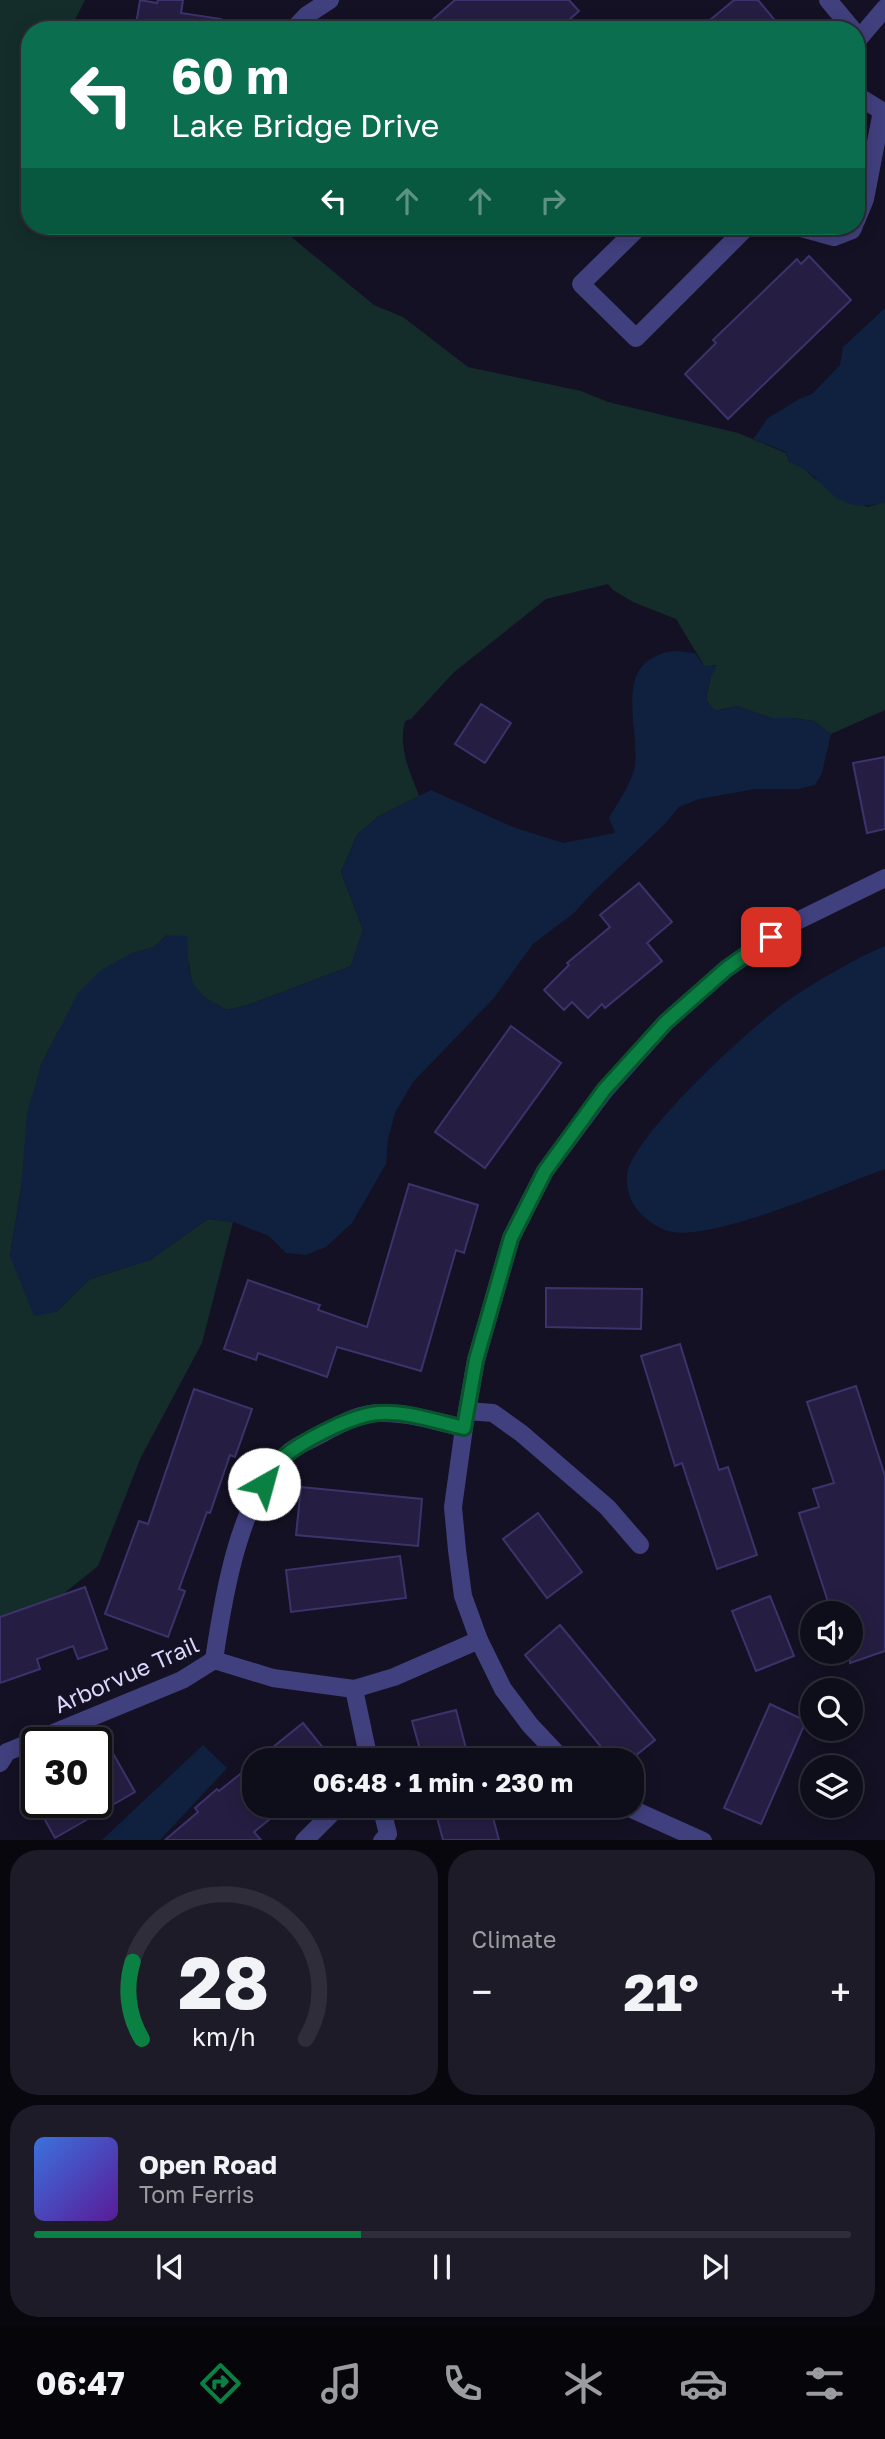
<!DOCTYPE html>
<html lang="en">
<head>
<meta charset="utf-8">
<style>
  body { margin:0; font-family:"Golos Text",sans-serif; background:#1c1b27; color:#f1f3f6; height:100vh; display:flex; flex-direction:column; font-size:26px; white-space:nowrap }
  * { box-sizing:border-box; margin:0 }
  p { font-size:23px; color:#9b9ca2 }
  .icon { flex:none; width:38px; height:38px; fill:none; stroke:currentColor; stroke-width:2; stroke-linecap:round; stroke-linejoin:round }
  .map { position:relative; height:1840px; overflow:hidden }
  .sheet { display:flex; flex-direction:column; gap:10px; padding:10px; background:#08070e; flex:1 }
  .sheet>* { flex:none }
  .guide { position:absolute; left:21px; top:21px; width:844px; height:214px; border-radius:28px; box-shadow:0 4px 18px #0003,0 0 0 2px #2e2d39; background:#0b6e4f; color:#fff; overflow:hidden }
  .tools { position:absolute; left:800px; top:1601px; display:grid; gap:14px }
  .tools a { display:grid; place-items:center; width:63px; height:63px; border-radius:50%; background:#0e0d1a; box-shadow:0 4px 18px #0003,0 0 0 2px #2e2d39; font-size:35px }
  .speed { position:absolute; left:21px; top:1727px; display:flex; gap:14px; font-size:35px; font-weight:700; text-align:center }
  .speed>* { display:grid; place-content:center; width:91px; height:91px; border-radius:50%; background:#0e0d1a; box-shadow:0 4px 18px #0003,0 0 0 2px #2e2d39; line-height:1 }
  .speed .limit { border:4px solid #111; border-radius:10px; background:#fff; color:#111 }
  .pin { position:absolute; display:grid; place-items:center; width:60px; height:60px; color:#fff; margin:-30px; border-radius:14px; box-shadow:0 4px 10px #0006 }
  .me { position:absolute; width:77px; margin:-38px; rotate:38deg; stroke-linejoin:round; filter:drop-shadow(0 0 5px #0008) }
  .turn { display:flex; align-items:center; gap:24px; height:147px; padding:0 35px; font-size:32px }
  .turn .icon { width:91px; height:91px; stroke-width:2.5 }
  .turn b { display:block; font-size:49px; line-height:60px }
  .lanes { display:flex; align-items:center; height:66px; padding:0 35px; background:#0003; justify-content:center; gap:35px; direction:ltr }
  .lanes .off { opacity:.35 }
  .big { font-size:52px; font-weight:700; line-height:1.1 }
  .sheet .widget { flex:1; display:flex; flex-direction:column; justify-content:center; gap:10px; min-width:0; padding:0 24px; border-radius:28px; background:#1c1b27 }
  .sheet .dial { align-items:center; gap:0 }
  .dial svg { height:182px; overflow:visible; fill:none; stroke:#2e2d39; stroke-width:7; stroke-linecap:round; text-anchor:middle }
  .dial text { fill:#f1f3f6; stroke:none }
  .song { display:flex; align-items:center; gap:21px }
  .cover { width:84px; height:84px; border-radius:10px; background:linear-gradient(135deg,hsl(220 70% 55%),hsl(270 70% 35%)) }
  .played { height:7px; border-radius:4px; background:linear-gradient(90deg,#0b8043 40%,#2e2d39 40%) }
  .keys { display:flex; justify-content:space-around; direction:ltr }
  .heat { display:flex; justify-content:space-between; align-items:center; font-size:38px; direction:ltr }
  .sheet .tiles { flex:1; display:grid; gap:10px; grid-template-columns:1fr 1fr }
  .widget:last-child { grid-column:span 2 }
  .trip { position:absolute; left:242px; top:1748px; width:402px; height:70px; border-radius:28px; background:#0e0d1a; box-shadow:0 4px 18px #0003,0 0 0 2px #2e2d39; font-weight:700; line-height:70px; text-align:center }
  .tab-bar { display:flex; height:112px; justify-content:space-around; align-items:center; background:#06050a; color:#9b9ca2 }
  .tab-bar .icon { width:49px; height:49px }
  .tab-bar .selected { color:#0b8043 }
  .tab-bar b { font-size:32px; color:#f1f3f6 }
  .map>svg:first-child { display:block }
  .green { fill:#142d2b }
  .water { fill:#0f213e }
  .building { fill:#251e42; stroke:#3d336c; stroke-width:2 }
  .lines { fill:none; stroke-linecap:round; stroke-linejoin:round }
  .minor { stroke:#41407e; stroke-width:18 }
  .route-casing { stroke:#07532c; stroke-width:18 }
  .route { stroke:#0b8043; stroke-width:12 }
  .labels { text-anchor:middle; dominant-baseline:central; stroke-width:7; stroke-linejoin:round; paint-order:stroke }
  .street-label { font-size:23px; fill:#dad7fb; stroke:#131123 }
</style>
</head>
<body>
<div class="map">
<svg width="885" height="1841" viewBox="0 0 885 1841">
  <rect width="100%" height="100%" fill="#131123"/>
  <path class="green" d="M0,0H85L70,30H30V137L21,150L30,168V226H81L104,231L149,226H278L374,305L403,317L468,367L581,391L608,402L738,433L786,453L789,462L801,466L815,479L867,507L885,502V710L831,734L814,721L792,718H771L737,706L715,711L706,700L710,679L716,665L705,667L676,619L633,602L613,590L608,584L546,599L453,673L411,719L405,721C398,748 410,772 419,796L379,816L357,835L341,872L363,930L351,966L248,1005L227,1010L206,999L192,984L189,963L167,935L154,947L130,954L59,1030L41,1065L10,1256L56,1312L90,1279L150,1260L208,1219L233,1222L202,1343L141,1457L98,1566L36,1616L0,1623Z"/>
  <g class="water">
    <path d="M885,308V502C829,518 832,478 789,462L786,452L753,439L768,418L799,399L812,394L840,365L843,347Z"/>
    <path d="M674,651L695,653L705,667L717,665L710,679L706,699L715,711L737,706L771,718H792L814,721L831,734L822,773L815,785L798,789H755L699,799L679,807L665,824L592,893L574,913L533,944L494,998L413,1082L395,1113L388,1139L386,1164L352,1223L326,1247L306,1255L286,1253L269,1236L233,1222L208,1219L150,1260L90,1279L56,1312L34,1316L10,1256L21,1190L27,1113L41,1065L78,993L101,970L130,954L154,947L167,935L187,936C190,978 185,989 227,1010L248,1005L351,966L363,930L341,872L357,835L379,816L431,790L513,827L563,843L615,833L609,818C618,802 633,782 635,764C639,722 611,660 674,651Z"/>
    <path d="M885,946V1169C838,1186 717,1240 672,1232C658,1229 641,1217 634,1205C629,1197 626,1185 627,1175C632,1135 760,1018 796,995C824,977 854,959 885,946Z"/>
    <path d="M203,1745L227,1768L160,1840H102Z"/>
  </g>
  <g class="building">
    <path d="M140,0L157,3L158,0H183L181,13L221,19L220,30H135Z"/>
    <path d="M455,0H569L579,11L558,30H442L433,19Z"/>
    <path d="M734,0H758L783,30H698Z"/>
    <path d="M809,256L851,300L728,419L685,374L716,343L713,340L797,259L801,264Z"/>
    <path d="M481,704L511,723L485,763L455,744Z"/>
    <path d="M885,757V829L867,833L853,763Z"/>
    <path d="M639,883L672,922L647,943L662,961L605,1008L602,1004L588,1018L572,1002L564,1010L544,990L569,965L567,963L610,927L600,915Z"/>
    <path d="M511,1026L561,1063L485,1168L435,1132Z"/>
    <path d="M409,1184L478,1205L464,1253L456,1250L421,1371L337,1347L327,1377L258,1353L256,1360L224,1349L248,1280L320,1305L318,1310L367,1327Z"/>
    <path d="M546,1288L642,1289L641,1329L546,1327Z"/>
    <path d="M680,1344L719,1470L728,1467L757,1555L717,1569L682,1463L675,1466L641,1356Z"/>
    <path d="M856,1386L885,1476V1651L850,1663V1614H832L799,1513L819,1507L813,1489L834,1483L807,1402Z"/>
    <path d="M194,1389L252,1409L235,1457L230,1455L210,1513L207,1512L179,1589L185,1591L168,1637L105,1614L139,1521L148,1524Z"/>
    <path d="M301,1487L422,1499L418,1546L296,1535Z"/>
    <path d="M538,1513L582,1572L547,1598L503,1539Z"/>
    <path d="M400,1556L406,1598L291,1612L286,1570Z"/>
    <path d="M85,1587L107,1649L78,1659L73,1646L37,1659L40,1669L0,1683V1617Z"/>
    <path d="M770,1596L794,1656L756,1671L732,1611Z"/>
    <path d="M560,1625L655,1740L630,1760H612L525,1655Z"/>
    <path d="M770,1704L806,1721L761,1824L724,1808Z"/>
    <path d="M456,1710L469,1760H423L412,1721Z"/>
    <path d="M303,1723L333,1760H257Z"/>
    <path d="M98,1727L135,1792L55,1838L35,1802H96V1728Z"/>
    <path d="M254,1763V1806H286L254,1832L261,1840H165L198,1812L195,1808L217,1789L219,1791Z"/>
    <path d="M434,1806H490L499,1840H443Z"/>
  </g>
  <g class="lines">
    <g class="minor">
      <path d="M828,0L853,30"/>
      <path d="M270,30H286"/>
      <path d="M293,30L307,15L330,0"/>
      <path d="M856,42L885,8"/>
      <path d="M856,95L882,111L865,199L856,221"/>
      <path d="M640,226L581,284L636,338L748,226"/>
      <path d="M762,226H777"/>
      <path d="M794,226L834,237L852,230L854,226"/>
      <path d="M467,1411L493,1413L521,1433L607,1507L640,1545"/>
      <path d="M214,1660C223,1599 239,1495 288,1453C298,1444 314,1439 325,1432C342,1423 361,1413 380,1413C408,1412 437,1422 464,1428"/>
      <path d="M354,1689L369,1760"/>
      <path d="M563,1760L530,1725L503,1689L479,1640L463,1596L457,1550L453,1507L464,1428L476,1360L511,1238L545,1171L605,1090L666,1022L726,969L789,925L885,878"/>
      <path d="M0,1763L7,1752L182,1680L214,1660L273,1678L354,1689L394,1677L479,1640"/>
      <path d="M381,1806L388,1834L382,1841"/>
      <path d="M625,1806L703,1841"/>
      <path d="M304,1841L339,1806"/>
    </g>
  </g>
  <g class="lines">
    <g class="route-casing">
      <path id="route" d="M264,1484C270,1472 279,1459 291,1451C313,1436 353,1415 379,1413C407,1411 437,1422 464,1428L476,1360L511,1238L545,1171L604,1090L666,1022L726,969L771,937"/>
    </g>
    <use href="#route" class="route"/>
  </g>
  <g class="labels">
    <g class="street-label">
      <text transform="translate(126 1674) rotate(-24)">Arborvue Trail</text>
    </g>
  </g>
</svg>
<div class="tools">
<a><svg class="icon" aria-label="sound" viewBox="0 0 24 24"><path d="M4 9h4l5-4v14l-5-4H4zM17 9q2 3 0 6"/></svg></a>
<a><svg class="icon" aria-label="search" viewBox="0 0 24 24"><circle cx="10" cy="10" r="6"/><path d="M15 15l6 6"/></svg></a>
<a><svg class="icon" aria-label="layers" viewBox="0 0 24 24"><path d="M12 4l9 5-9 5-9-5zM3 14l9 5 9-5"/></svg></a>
</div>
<div class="speed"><div class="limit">30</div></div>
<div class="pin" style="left:771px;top:937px;background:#d93025"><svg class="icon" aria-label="arrive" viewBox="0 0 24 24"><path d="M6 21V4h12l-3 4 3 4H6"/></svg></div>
<svg class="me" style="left:264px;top:1484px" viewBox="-20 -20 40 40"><circle r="19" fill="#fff"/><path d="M0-13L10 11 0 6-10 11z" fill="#0b8043"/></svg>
<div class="trip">06:48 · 1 min · 230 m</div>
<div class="guide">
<div class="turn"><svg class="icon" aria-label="left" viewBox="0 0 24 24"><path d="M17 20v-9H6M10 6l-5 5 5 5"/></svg><div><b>60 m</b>Lake Bridge Drive</div></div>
<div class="lanes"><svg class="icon" aria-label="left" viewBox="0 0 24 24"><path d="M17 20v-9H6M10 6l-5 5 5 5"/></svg><svg class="icon off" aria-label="ahead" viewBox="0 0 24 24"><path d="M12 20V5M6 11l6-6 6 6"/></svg><svg class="icon off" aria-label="ahead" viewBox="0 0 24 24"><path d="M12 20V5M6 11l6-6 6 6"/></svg><svg class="icon off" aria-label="right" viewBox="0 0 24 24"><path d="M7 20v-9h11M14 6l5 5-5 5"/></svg></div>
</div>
</div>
<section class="sheet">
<div class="tiles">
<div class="widget dial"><svg viewBox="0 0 100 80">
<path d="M14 69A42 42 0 1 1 86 69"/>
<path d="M14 69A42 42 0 0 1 10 35" stroke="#0b8043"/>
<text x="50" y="56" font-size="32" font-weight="700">28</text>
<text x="50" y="72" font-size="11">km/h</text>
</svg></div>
<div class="widget"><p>Climate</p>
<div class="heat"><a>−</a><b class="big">21°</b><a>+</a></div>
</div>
<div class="widget">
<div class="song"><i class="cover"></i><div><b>Open Road</b><p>Tom Ferris</p></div></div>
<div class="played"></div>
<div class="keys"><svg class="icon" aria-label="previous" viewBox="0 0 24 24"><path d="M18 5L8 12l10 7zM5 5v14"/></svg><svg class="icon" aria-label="pause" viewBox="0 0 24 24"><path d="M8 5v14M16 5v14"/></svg><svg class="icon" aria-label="next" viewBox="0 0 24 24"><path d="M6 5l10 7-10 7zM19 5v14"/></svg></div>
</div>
</div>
</section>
<nav class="tab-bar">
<b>06:47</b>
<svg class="icon selected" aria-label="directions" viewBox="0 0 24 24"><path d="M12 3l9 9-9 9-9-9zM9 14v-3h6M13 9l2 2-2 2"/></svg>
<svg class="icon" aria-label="music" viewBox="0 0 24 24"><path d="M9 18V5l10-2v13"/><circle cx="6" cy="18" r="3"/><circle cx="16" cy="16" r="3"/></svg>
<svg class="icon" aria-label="phone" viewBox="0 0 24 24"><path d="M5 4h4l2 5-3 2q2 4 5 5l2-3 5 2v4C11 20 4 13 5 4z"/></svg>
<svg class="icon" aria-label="climate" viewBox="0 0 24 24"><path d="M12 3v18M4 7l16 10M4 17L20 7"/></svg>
<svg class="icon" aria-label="car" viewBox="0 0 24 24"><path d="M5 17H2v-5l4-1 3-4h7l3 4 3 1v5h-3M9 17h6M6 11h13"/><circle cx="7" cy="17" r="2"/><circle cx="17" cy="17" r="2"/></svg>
<svg class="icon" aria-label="filters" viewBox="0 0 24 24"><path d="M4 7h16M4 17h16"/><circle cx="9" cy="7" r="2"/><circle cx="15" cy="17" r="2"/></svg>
</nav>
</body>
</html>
